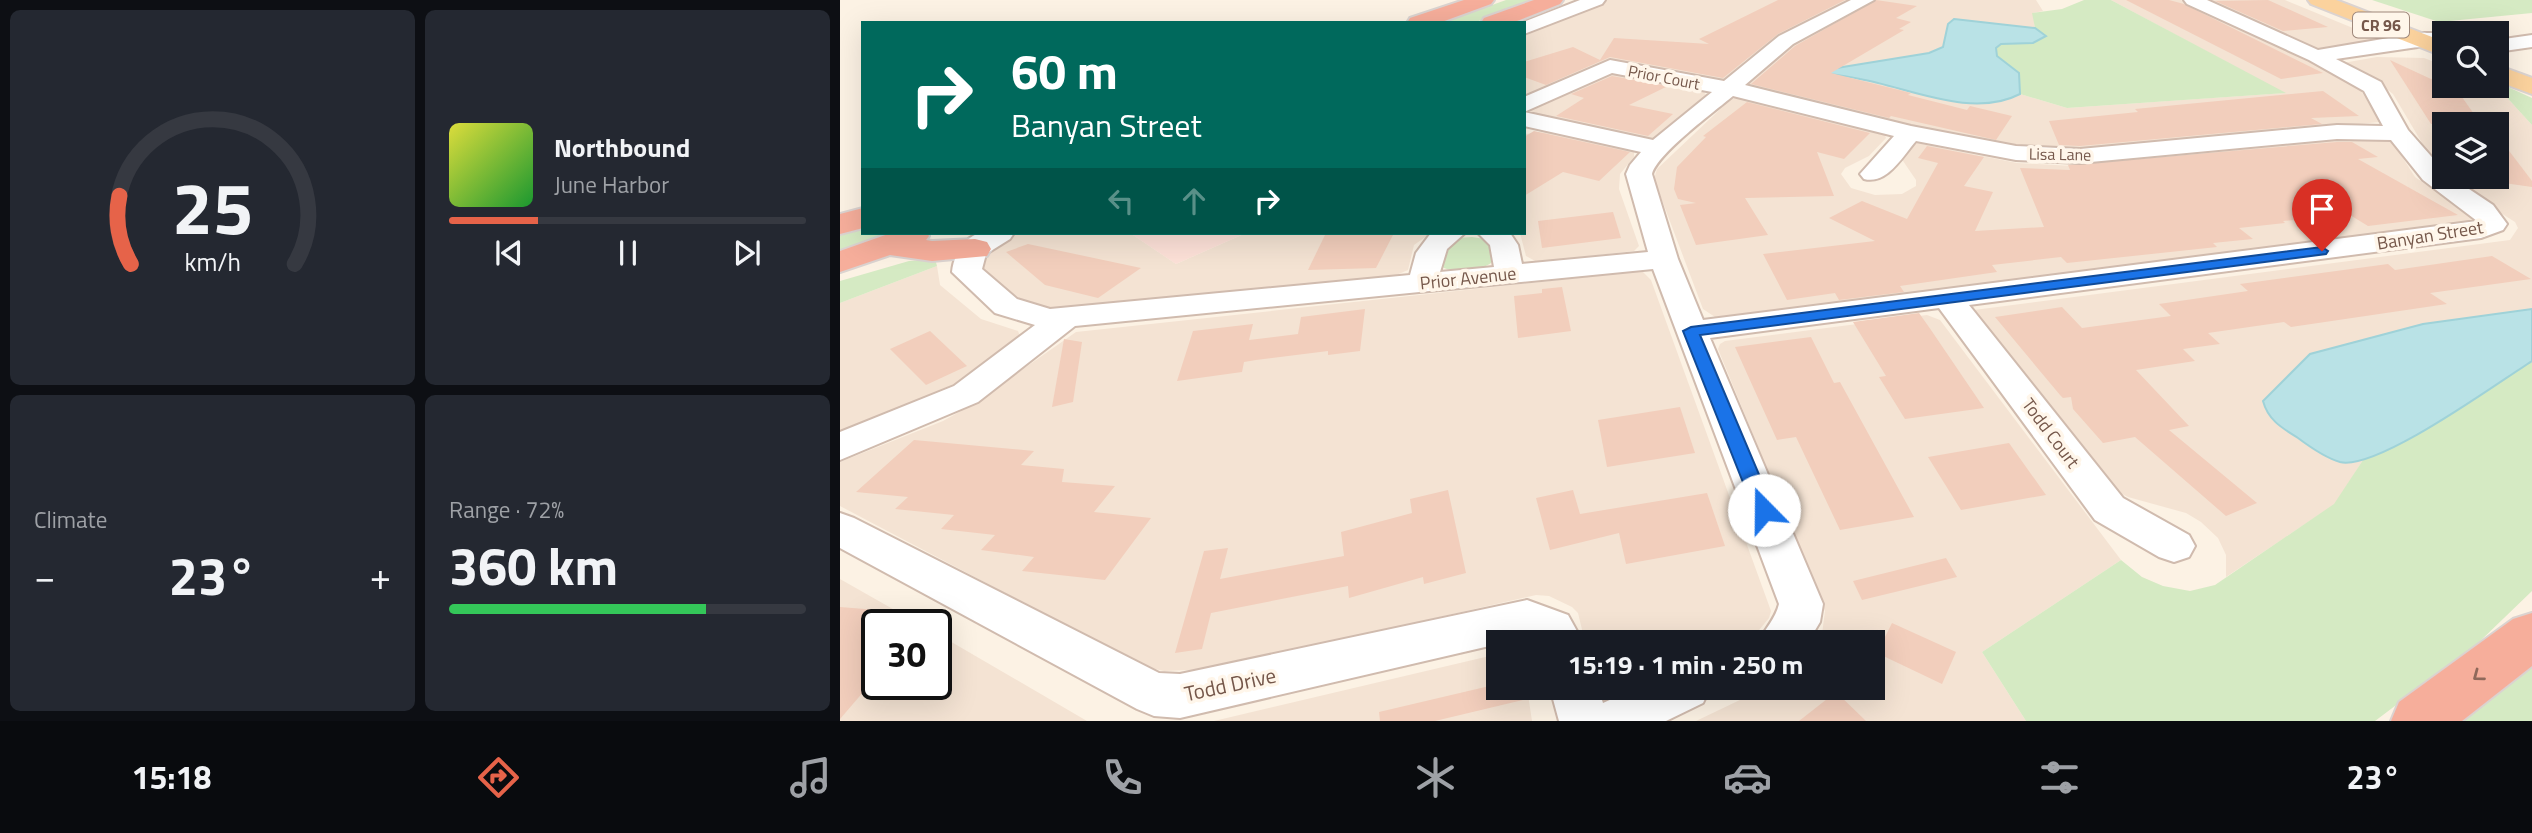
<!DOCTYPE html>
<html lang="en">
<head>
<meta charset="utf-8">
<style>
  body { margin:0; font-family:"Titillium Web",sans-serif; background:#242831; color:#f1f3f6; height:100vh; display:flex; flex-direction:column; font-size:26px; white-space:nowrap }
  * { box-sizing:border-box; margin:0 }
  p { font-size:23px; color:#9ea1a6 }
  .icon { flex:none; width:38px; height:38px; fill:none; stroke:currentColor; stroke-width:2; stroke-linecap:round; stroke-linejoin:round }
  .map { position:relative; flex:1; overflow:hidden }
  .panel { display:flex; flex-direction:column; gap:10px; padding:10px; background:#0d0f14; width:840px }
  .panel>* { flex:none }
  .top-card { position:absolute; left:21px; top:21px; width:665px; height:214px; border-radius:0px; box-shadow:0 7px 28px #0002; background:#00695c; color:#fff; overflow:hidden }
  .controls { position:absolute; left:1592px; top:21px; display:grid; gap:14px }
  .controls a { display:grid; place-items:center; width:77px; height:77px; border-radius:0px; background:#171b24; box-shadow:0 7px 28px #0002; font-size:35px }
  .speed { position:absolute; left:21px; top:609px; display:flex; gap:14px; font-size:35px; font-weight:700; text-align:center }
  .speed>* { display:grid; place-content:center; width:91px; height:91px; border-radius:50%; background:#171b24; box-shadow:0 7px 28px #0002; line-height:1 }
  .speed .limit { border:4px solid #111; border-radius:10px; background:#fff; color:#111 }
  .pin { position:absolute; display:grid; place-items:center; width:60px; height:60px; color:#fff; margin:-72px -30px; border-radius:50% 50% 50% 0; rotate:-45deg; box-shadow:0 0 7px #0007 }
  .pin .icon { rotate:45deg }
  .me { position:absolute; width:77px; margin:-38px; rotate:338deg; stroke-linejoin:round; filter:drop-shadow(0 0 5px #0008) }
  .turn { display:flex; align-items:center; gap:24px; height:147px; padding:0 35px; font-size:32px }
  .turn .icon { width:91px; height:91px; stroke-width:2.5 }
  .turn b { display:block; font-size:49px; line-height:60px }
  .lanes { display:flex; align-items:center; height:66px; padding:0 35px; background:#0003; justify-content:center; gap:35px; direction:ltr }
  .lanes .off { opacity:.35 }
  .big { font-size:52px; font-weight:700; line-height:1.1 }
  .panel .widget { flex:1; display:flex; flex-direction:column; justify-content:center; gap:10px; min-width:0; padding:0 24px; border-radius:10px; background:#242831 }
  .panel .dial { align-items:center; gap:0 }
  .dial svg { height:182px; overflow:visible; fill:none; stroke:#363941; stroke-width:7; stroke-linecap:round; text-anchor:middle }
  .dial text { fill:#f1f3f6; stroke:none }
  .song { display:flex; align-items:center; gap:21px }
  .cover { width:84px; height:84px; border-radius:10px; background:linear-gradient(135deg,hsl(60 70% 55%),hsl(130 70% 35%)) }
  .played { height:7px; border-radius:4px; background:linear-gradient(90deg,#e66349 25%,#363941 25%) }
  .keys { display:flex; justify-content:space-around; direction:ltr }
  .heat { display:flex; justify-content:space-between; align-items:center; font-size:38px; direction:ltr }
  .charge { height:10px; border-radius:5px; background:linear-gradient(90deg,#34c759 72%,#363941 0) }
  .panel .tiles { flex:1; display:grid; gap:10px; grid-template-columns:repeat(2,1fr) }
  .trip { position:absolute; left:646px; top:630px; width:399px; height:70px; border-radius:0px; background:#171b24; box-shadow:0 7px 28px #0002; font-weight:700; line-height:70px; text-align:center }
  .menu { display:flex; height:112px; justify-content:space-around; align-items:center; background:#090b0e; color:#9ea1a6 }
  .menu .icon { width:49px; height:49px }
  .menu .current { color:#e66349 }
  .menu b { font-size:32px; color:#f1f3f6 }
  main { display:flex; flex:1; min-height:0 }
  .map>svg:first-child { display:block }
  .residential { fill:#f4e3d3; fill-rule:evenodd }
  .commercial { fill:#fde1d8 }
  .green { fill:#d5eac3 }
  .water { fill:#b9e2e6; stroke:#9fd2d8; stroke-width:2 }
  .building { fill:#f2cebc }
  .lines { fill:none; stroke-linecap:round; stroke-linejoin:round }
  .minor-casing { stroke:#d0bbae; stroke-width:4 }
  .major-casing { stroke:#dbd3d0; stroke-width:4 }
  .highway-casing { stroke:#dbd3d0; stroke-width:4 }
  .minor { fill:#fff; fill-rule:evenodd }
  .major { fill:#fbd29d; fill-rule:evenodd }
  .highway { fill:#f6ae9b; fill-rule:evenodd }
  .oneway { stroke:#8f685a }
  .route { fill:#1a73e8; stroke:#114b97; stroke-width:2 }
  .labels { text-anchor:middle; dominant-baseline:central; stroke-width:7; stroke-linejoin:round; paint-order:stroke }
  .shield { fill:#fff6ea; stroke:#9e877a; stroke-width:2 }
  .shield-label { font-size:16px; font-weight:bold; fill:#75574a }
  .far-street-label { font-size:16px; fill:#75574a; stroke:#fff6ea }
  .street-label { font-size:18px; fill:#75574a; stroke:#fff6ea }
  .near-street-label { font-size:21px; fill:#75574a; stroke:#fff6ea }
</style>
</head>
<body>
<main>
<section class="panel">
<div class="tiles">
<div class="widget dial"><svg viewBox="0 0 100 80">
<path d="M14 69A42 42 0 1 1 86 69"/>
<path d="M14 69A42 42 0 0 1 9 39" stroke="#e66349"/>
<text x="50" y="56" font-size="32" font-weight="700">25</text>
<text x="50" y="72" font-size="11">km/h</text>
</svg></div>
<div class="widget">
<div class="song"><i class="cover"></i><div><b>Northbound</b><p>June Harbor</p></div></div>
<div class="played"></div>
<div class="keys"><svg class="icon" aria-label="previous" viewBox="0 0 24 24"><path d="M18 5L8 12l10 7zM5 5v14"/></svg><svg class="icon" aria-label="pause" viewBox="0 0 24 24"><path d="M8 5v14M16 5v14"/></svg><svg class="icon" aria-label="next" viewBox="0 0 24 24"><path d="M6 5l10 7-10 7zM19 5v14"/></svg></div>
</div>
<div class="widget"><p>Climate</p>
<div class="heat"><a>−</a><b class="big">23°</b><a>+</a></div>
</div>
<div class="widget"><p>Range · 72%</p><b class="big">360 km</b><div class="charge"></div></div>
</div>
</section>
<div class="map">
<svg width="1692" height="721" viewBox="0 0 1692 721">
  <rect width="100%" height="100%" fill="#fcf2e4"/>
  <g class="residential">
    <path d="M765,0H1010L939,36L906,60L883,81L811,69L790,62L767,61L684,97V32Z"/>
    <path d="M1038,0H1196L1203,11L1193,13L1195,28L1114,19L1108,24L1103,47L1089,53L972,72L1020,79L1093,97L1170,99L1180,94L1227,108L1444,93L1271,0H1341L1483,67L1520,89L1540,122L1227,152L1134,142L906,86L931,61L957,43Z"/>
    <path d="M1362,0H1445L1542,40L1474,50Z"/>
    <path d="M1537,57L1584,58L1605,66V86H1650L1661,91L1692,125V309L1583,324L1470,354L1441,426L1471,447L1501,462L1523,460L1495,504L1386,577V555L1378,538L1361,522L1346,513L1288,497L1270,488L1133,313L1134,310L1670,240L1678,228L1675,222L1601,175L1553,94L1532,78L1503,63ZM1605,124H1657V177H1605Z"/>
    <path d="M772,73L863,91L866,95L812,140L689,112V108Z"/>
    <path d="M897,98L1045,135L1046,138L1029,156L1005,168L1001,174L1011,188L1035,195L1062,194L1076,186V180L1061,158L1077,143L1177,163L1234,166L1531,137L1552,141L1575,177L1633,217L1635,222L875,317L863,309L814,179L817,169L891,99Z"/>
    <path d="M708,132L794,152V157L780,174L779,189L799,246L794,251L697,262L686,256L680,233H684V134Z"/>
    <path d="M175,233H290L336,264L406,233H591L574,245L568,270L554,276L227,309L189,305L138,268L141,254L156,240Z"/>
    <path d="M97,266L100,285L141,319L178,331L181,339L97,398L0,439V303Z"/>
    <path d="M802,271L811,280L931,611L929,618L915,635L899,642H745L738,613L732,607L709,596L696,595L372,669L324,671L306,667L0,506V462L103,421L130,406L236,332Z"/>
    <path d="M1087,315L1100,320L1281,560L1142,652L1186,721H856L925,688H1032V642H981L985,611L878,349L880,344L885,341Z"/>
    <path d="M0,579L81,625H37V684H96V633L247,721H0Z"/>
    <path d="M658,654V688H687L692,721H374Z"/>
  </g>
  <path class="commercial" d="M290,233H406L336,264Z"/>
  <g class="green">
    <path d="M666,0H696L633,23H602Z"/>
    <path d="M1244,0H1271L1446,93L1227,108L1180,94L1178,73L1157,56L1156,49L1161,44L1193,43L1205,36L1195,28L1192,13L1222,9Z"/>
    <path d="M1532,0H1692V13L1599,22Z"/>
    <path d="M1657,82L1692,98V125L1661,91L1650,86H1657Z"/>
    <path d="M23,227V233H56L0,253V236Z"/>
    <path d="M632,237L645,239L651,243V263C640,271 615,274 602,267L601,249L618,238Z"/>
    <path d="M95,259L97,266L0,303V281L69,261Z"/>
    <path d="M1692,361V591L1636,645L1535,721H1186L1142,652L1281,560L1302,577L1323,586L1350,591L1375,585L1494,504L1523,460L1616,410Z"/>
    <path d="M1692,661V721H1617Z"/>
  </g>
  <g class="water">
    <path d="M1114,19L1195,28L1206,36L1193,43L1161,44L1156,48L1157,56L1179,73L1180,94C1132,119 1070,88 1020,79C1004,75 988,74 972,72L1089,53L1103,47L1108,24Z"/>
    <path d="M1692,309V361C1657,383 1537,471 1500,462C1486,458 1470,447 1458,438C1442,428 1428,420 1423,401L1470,354L1583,324Z"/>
  </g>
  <g class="building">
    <path d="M938,0H1005L938,34L883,78L770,57L706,85L684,77V62L733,47L760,60L774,38L869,44L859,39Z"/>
    <path d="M1036,0L1077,6L1056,18L1071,22L1059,29L1064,30L991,73L1071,93L1068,95L1127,110L1130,106L1172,116L1156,140L1051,116L1049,118L911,84L955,46Z"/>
    <path d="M1286,0H1329L1344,4L1483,73L1441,79Z"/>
    <path d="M1428,0L1488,27L1443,31L1375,1Z"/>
    <path d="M1550,60L1591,79L1605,77V86L1617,90L1641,124H1591Z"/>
    <path d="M772,76L828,86L789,105L833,114L808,136L716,116L744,98L731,94Z"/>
    <path d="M1483,91L1519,116L1471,118L1482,124L1240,146L1219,145L1209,121L1298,112L1295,109Z"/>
    <path d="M907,102L1030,133L1004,159L977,152L994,196L905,198L928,235L856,245L840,205L856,203L838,199L834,189L837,167L866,137L863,136Z"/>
    <path d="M694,131L790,152L759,181L723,172L684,196V137Z"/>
    <path d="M1657,135L1692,181V187L1657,182Z"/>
    <path d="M1497,142H1512L1538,157L1518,159L1618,215L1528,226L1510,215L1443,221L1445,223L1399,228L1413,239L1373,243L1377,247L1227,263L1221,257L1152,265L1157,272L1060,286L1064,292L999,300L995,293L947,300L923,254L1035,241L989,218L1022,201L1067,219L1098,163L1078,158L1087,146L1144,157L1124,186L1153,192L1135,231L1204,227L1180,168L1230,170L1228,165Z"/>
    <path d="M773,212L781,238L702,248L698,221Z"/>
    <path d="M486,233H554L536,268L468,270Z"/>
    <path d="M188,244L301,268L258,298L205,285L166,252Z"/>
    <path d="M1652,256L1691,279L1590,293L1607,304L1451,327L1444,322L1368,333L1380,344L1343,349L1355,361L1296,370L1349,426L1329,430L1417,503L1386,516L1295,437L1263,443L1233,409L1231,397L1223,398L1220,395L1155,317L1222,307L1242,328L1331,316L1319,304L1408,291L1400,284L1548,264L1555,270Z"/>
    <path d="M722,287L731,331L678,338L674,296L702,293V289Z"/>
    <path d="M525,309L520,351L488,355V351L416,360L404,362L402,372L337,381L353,331L413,324L409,340L458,334L461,317Z"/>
    <path d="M1079,313L1091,330L1144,408L1065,419L1039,377L1046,376L1013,322Z"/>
    <path d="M90,331L127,366L86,385L50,349Z"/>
    <path d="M971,337L994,383L1000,382L1074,517L1000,530L956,437L937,440L895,347Z"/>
    <path d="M224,339L242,342L233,402L212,407Z"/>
    <path d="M840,407L855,453L767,467L758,420Z"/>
    <path d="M74,440L194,451L181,465L224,469L222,482L275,486L254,512L311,518L265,580L182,571L194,557L141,550L155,535L101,529L114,515L55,509L68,497L16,492Z"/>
    <path d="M1169,443L1206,495L1121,510L1088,457Z"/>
    <path d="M608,490L626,573L584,584L583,577L509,598L508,586L371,613L362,649L335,653L364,551L388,548L380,579L504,556L501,532L572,513L570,499Z"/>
    <path d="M733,490L740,514L867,493L885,546L786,564L779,533L710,550L696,498Z"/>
    <path d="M1106,558L1117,577L1022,600L1013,581Z"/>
    <path d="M0,607L37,610V676L0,719Z"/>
    <path d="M1052,623L1116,652L1102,684L1037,653Z"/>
    <path d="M658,684V688H698L699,696L595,721H540L539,712Z"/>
    <path d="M996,692L1026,721H959Z"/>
  </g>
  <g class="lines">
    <g class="minor-casing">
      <g id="minor">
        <path d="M740,0H765L762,4L684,34V23H681Z"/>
        <path d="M1011,0H1034L953,44L905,85L1071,126L1176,146L1240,149L1497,125L1543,126L1524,91L1469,60L1347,4L1344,0H1367L1478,50L1578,33H1612H1605V43L1496,59L1541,82L1568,130L1605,172V177H1611L1653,205L1667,224L1663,230L1641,238L1129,305L1283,498L1349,535L1355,546L1349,557L1334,562L1319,557L1255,520L1099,308L870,338L983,604L980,622L968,642H918C925,629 936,618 939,604L813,269L235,326L138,402L0,460V432L114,386L195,325L155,313L112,272C113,257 124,237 140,233C150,230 163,233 174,233L170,239L146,254L142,269L177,299L210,309L570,275L576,253L591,233H625L607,249L600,272L654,267L650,245L638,233H670L678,245L682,264L808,252L786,174L790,165L801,152L684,126V112L813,140L872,92L772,73L684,112V97L770,60L884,81L939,36ZM893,96L1054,136L1020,174L1024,179C1047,185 1062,157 1076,141L1176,160L1240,163L1497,139L1551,140L1583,180L1637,221L863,320L838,259L812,174C818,153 874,112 893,96Z"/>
        <path d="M1692,35V47L1657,52V40Z"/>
        <path d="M0,513L14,518L319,673L340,674L687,600L728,615L743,642H696L687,638L658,642V644L340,718L314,716L297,709L0,548Z"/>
        <path d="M710,688H758L763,703L796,688H870L863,703L826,721H719Z"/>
      </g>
    </g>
    <g class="major-casing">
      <g id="major">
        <path d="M1468,0H1496L1605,42V57L1471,4Z"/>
        <path d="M1657,65L1692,78V94L1657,81Z"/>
      </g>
    </g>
    <g class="highway-casing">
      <g id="highway">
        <path d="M624,0H654L651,4L599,23H567L570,18Z"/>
        <path d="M694,0H723L720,4L672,23H641L644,18Z"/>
        <path d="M23,208V228L0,234V214Z"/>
        <path d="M51,233H87L89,236L86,240L92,241L135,239L147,242L151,249L147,256L92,261L50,255L0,272V251Z"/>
        <path d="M1692,613V666L1622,721H1551L1559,702L1673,619Z"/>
      </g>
    </g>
    <use href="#minor" class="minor"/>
    <use href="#major" class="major"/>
    <use href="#highway" class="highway"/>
  </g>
  <defs><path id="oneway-chevron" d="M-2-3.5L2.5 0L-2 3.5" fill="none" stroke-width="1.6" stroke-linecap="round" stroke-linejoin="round" transform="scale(1.75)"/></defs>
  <use class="oneway" href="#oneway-chevron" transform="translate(1638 676) rotate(143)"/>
  <path class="route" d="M1482,247L1488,251L1486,254L860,335L934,510L931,515L924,517L917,515L914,510L843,331L851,327Z"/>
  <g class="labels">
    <rect class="shield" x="1513" y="12.5" width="56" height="25" rx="5"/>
    <g class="shield-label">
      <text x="1541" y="25">CR 96</text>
    </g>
    <g class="far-street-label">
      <text transform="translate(824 77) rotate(11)">Prior Court</text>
      <text transform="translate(1220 154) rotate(1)">Lisa Lane</text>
    </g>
    <g class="street-label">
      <text transform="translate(1590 235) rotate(-9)">Banyan Street</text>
      <text transform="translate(628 278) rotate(-6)">Prior Avenue</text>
      <text transform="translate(1211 433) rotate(53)">Todd Court</text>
    </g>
    <g class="near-street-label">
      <text transform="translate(390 684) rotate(-12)">Todd Drive</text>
    </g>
  </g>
</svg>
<div class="controls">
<a><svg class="icon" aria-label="search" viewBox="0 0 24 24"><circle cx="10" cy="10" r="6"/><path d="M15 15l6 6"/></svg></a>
<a><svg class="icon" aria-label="layers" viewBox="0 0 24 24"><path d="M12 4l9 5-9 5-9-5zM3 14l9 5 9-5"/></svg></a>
</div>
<div class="speed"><div class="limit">30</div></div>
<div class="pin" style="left:1482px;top:251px;background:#d93025"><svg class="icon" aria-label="arrive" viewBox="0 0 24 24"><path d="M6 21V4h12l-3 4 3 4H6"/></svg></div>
<svg class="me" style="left:924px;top:510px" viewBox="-20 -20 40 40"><circle r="19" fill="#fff"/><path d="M0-13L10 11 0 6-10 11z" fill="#1a73e8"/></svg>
<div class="trip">15:19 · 1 min · 250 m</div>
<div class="top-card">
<div class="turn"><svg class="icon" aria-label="right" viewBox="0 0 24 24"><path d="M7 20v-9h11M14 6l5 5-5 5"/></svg><div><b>60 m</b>Banyan Street</div></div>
<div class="lanes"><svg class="icon off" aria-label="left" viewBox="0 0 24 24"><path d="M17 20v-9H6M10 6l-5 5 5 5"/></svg><svg class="icon off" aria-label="ahead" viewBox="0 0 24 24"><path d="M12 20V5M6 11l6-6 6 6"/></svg><svg class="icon" aria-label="right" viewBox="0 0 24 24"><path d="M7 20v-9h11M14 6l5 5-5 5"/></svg></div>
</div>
</div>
</main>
<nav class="menu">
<b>15:18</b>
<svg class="icon current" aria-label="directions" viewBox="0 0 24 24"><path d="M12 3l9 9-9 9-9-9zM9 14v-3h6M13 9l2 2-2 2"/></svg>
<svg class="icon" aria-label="music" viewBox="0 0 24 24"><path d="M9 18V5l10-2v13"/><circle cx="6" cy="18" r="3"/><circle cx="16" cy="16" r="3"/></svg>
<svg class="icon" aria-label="phone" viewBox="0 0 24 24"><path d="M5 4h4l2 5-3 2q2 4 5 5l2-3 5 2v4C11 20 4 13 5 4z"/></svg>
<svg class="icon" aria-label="climate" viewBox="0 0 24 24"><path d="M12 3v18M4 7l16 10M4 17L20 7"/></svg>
<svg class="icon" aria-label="car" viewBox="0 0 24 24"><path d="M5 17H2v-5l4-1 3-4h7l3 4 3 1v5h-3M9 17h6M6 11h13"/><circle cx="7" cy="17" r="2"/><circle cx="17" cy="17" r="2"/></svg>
<svg class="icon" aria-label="filters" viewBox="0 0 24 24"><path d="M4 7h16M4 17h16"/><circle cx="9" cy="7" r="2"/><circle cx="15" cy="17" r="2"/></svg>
<b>23°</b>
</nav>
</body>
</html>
